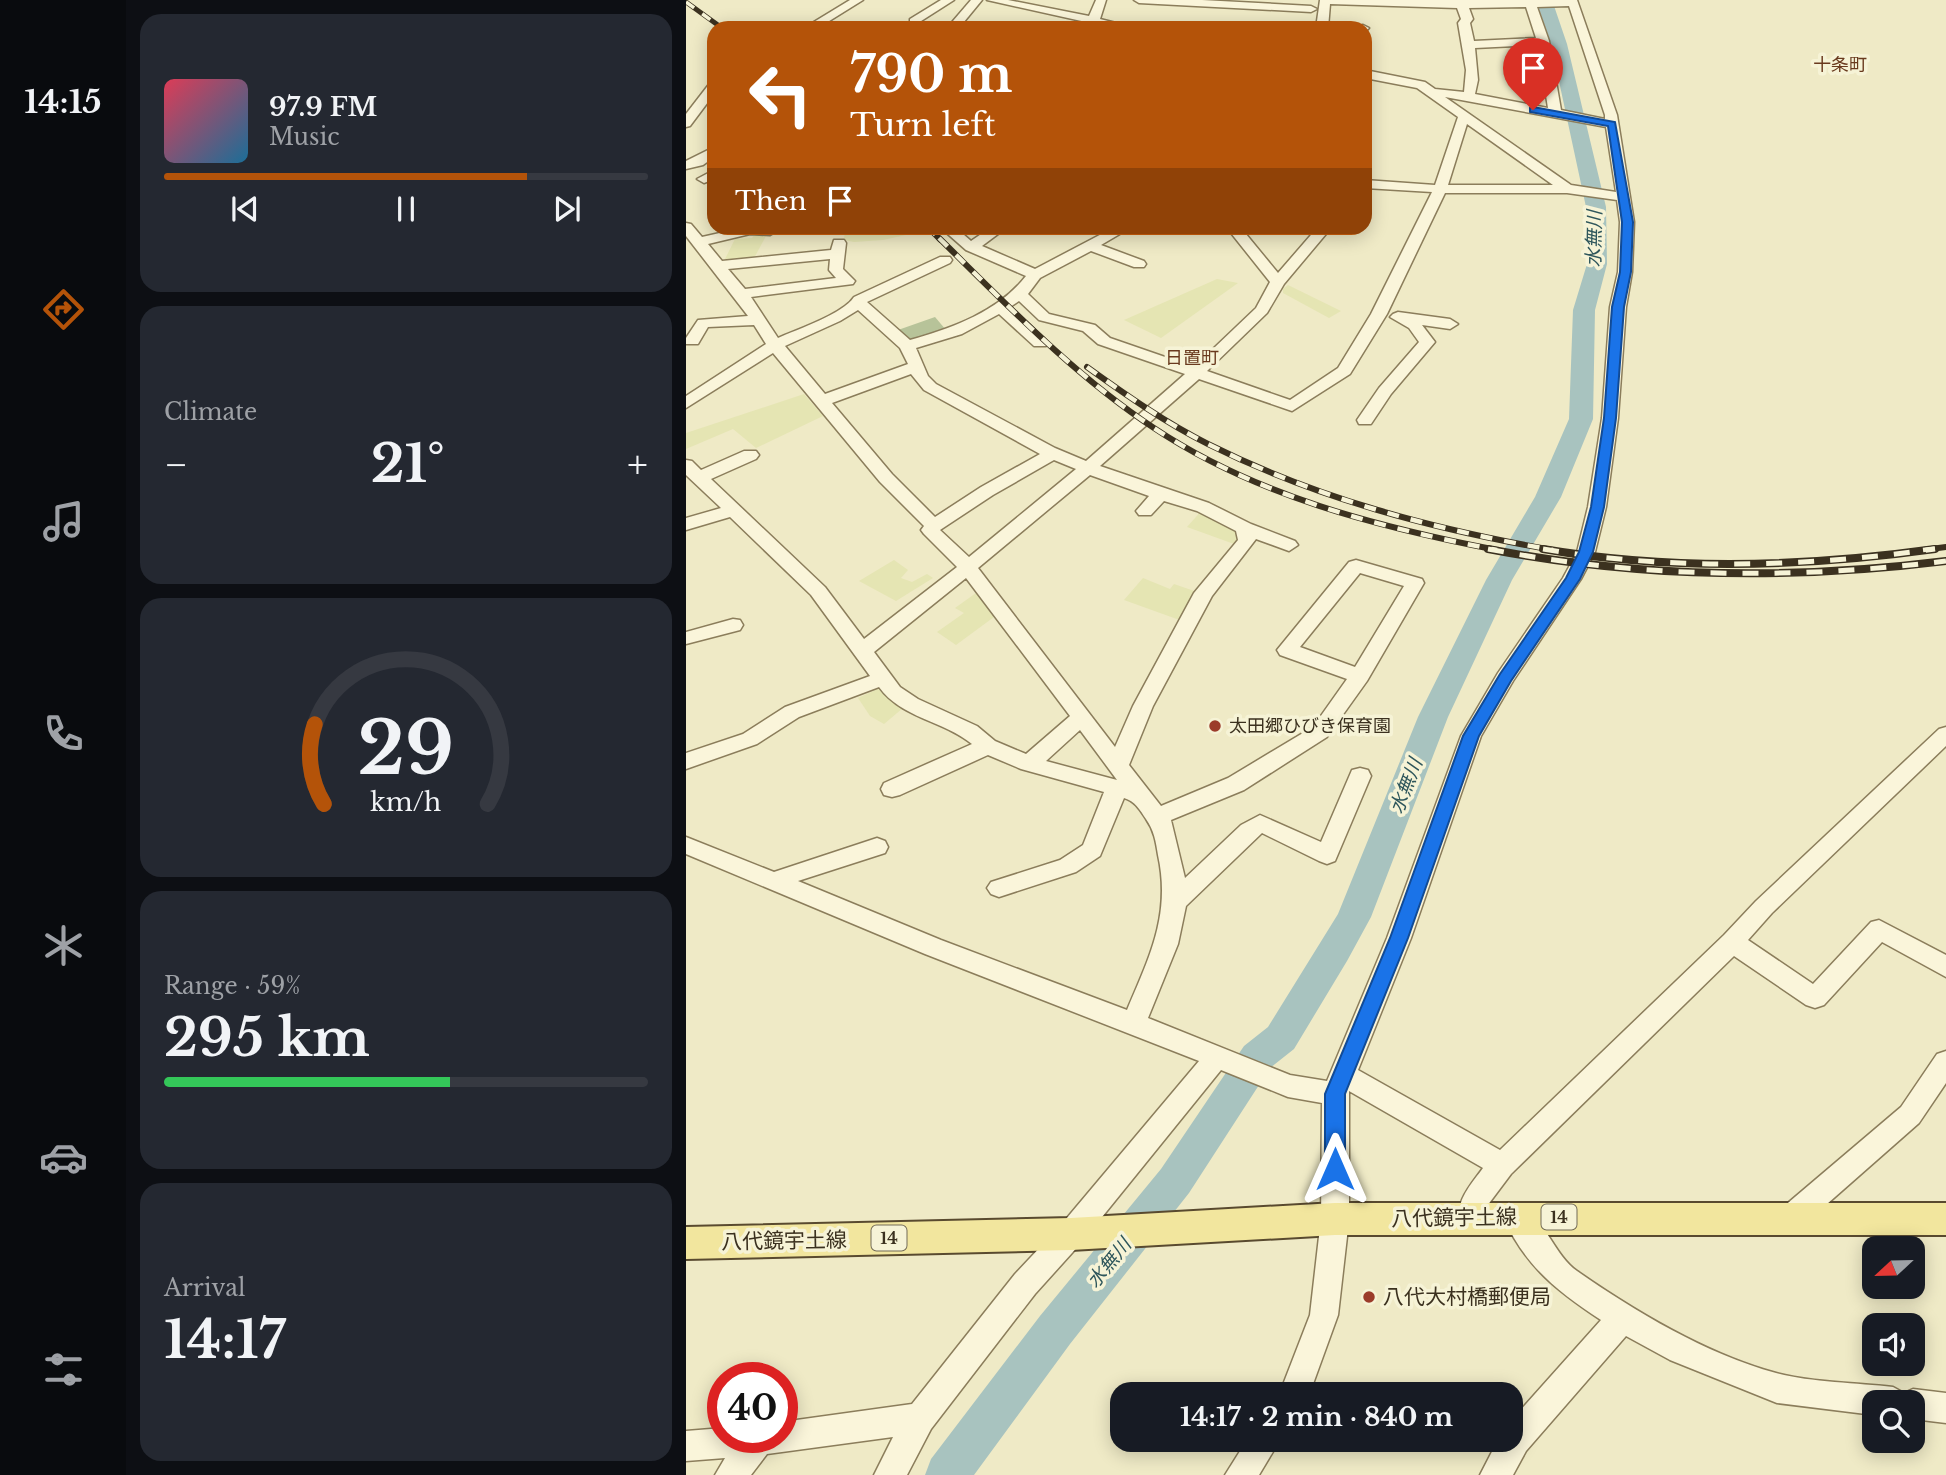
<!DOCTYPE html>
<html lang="en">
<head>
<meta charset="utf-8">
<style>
  body { margin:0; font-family:"Libre Baskerville","Noto Sans JP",serif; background:#242831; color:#f1f3f6; height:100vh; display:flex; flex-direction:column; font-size:26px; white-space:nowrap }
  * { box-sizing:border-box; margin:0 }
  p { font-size:23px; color:#9ea1a6 }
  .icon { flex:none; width:38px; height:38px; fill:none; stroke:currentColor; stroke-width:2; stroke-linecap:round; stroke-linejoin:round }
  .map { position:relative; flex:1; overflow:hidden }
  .drawer { display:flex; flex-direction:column; gap:14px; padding:14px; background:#0d0f14; width:560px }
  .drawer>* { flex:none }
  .hud { position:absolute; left:21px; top:21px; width:665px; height:214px; border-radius:21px; box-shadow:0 4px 18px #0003; background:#b45309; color:#fff; overflow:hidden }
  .needle { width:46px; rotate:248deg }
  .tools { position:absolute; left:1176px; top:1236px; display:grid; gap:14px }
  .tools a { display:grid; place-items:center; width:63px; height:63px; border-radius:14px; background:#171b24; box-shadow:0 4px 18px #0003; font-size:35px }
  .speed { position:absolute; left:21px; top:1362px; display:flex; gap:14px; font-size:35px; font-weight:700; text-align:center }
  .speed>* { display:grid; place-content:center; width:91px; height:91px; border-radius:50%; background:#171b24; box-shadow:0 4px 18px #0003; line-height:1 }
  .speed .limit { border:10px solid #d22; background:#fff; color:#111 }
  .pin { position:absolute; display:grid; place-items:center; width:60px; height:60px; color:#fff; margin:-72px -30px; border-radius:50% 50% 50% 0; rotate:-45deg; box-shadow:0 0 7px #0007 }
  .pin .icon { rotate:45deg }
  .me { position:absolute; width:77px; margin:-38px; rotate:0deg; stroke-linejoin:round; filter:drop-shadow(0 0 5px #0008) }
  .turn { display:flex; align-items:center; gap:24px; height:147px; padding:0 28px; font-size:32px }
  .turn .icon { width:91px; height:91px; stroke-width:2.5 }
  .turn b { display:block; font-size:49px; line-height:60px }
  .then { display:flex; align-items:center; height:66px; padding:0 28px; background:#0003; gap:14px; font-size:26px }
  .big { font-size:52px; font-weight:800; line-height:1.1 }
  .drawer .widget { flex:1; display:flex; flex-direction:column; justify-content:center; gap:10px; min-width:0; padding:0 24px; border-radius:21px; background:#242831 }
  .drawer .dial { align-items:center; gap:0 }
  .dial svg { height:182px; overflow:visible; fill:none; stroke:#363941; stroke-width:7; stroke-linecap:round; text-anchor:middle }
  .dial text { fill:#f1f3f6; stroke:none }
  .song { display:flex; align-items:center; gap:21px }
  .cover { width:84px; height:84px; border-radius:10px; background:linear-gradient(135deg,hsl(350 70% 55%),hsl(200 70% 35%)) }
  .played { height:7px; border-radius:4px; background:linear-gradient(90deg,#b45309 75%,#363941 75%) }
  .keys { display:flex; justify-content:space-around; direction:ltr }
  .heat { display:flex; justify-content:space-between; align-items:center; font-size:38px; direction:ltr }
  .charge { height:10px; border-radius:5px; background:linear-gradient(90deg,#34c759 59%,#363941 0) }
  .trip { position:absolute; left:424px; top:1382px; width:413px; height:70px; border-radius:21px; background:#171b24; box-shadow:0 4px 18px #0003; font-weight:800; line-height:70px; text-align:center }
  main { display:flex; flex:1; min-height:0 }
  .tab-bar { display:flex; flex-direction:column; width:126px; justify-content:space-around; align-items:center; background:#090b0e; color:#9ea1a6 }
  .tab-bar .icon { width:49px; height:49px }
  .tab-bar .on { color:#b45309 }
  .tab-bar b { font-size:32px; color:#f1f3f6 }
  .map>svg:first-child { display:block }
  .farmland { fill:#e5e5b3 }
  .cemetery { fill:#b7c399 }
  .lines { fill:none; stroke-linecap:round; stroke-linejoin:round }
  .river { fill:#a8c3bf; fill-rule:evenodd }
  .minor-casing { stroke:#8b7d5b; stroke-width:3 }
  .major-casing { stroke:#594a2f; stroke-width:4 }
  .minor { fill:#faf5da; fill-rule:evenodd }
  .major { fill:#f2e69e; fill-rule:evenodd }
  .rail-far2-casing { stroke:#3b311f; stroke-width:5 }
  .rail-far1-casing { stroke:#3b311f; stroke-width:6 }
  .rail-casing { stroke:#3b311f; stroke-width:8 }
  .rail-far2 { stroke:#f6f3d6; stroke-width:3.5; stroke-dasharray:10; stroke-linecap:butt }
  .rail-far1 { stroke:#f6f3d6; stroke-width:4.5; stroke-dasharray:12; stroke-linecap:butt }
  .rail { stroke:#f6f3d6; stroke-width:5; stroke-dasharray:16; stroke-linecap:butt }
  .route { fill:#1a73e8; stroke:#114b97; stroke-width:2 }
  .poi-dot { fill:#9b3c2a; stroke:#f6f3d6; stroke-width:2.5 }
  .labels { text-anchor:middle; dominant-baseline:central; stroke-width:7; stroke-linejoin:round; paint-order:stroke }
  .shield { fill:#f6f3d6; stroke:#736b56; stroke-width:2 }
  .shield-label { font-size:16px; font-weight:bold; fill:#3b311f }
  .far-quarter-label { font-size:18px; fill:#693a1e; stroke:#f6f3d6 }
  .poi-label { font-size:18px; fill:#3b311f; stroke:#f6f3d6; text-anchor:start }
  .water-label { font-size:19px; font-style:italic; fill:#2e565b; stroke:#f6f3d6 }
  .near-street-label { font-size:21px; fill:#3b311f; stroke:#f6f3d6 }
  .near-poi-label { font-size:21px; fill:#3b311f; stroke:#f6f3d6; text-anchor:start }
</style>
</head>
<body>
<main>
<nav class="tab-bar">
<b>14:15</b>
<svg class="icon on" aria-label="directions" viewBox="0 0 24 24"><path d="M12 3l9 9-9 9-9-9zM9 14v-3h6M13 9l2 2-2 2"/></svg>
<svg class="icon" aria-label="music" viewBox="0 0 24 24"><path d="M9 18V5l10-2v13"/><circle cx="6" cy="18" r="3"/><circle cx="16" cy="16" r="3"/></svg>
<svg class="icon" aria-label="phone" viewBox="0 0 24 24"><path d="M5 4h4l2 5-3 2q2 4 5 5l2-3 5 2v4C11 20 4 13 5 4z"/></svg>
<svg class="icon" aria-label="climate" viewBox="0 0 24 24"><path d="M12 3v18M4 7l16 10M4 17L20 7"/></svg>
<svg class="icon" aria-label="car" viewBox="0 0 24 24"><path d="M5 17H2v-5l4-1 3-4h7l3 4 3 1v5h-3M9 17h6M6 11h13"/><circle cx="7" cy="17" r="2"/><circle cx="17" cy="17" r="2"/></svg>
<svg class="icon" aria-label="filters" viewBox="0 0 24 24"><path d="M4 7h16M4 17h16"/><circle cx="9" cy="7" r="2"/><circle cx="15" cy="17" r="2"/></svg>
</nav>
<section class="drawer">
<div class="widget">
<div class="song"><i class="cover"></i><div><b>97.9 FM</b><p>Music</p></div></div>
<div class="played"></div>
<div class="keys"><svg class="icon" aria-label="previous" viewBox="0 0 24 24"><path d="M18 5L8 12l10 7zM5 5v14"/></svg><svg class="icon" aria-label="pause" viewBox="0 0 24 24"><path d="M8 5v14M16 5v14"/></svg><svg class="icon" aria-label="next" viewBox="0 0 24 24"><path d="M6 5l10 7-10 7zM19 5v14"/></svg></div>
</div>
<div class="widget"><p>Climate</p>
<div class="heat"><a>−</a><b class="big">21°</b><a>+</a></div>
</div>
<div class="widget dial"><svg viewBox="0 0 100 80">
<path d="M14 69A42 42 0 1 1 86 69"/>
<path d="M14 69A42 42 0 0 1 10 34" stroke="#b45309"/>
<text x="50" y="56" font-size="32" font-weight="700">29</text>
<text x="50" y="72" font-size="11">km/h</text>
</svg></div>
<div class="widget"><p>Range · 59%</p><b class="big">295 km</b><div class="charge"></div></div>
<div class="widget"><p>Arrival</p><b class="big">14:17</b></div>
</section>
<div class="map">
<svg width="1260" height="1475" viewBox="0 0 1260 1475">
  <rect width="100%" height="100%" fill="#efeac6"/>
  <g class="farmland">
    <path d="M159,228H216L220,235L197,240L168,242L158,240Z"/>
    <path d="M69,234L80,236L67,260L40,263L39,259L49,239L66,238Z"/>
    <path d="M531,279L552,283L475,338L438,320Z"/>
    <path d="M602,285L655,311L643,318L597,293V289Z"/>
    <path d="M118,394L137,416L70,448L47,429L0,449V433Z"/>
    <path d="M517,509L555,534L548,544L501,527Z"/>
    <path d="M208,560L222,570L215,578L226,582L241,574L247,578L210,601L173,581Z"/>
    <path d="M457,578L484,589L488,584L514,593L499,622L438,600Z"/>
    <path d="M290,593L308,617L270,645L251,632L278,613L269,608Z"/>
    <path d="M196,687L217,708L198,724L184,716L172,698Z"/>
  </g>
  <path class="cemetery" d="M249,317L260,330L223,342L212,330Z"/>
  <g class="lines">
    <path class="river" d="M850,0H866L881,44L920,207L921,264L909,310L907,419L875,497L826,580L762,717L685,917L661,961L608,1049L584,1068L503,1193L384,1344L288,1475H239L245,1459L354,1316L475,1169L558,1046L582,1027L652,914L732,717L800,580L849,497L883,419L887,310L901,264L900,207L865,44Z"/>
    <g class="minor-casing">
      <g id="minor">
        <path d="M164,0H177L132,28H118Z"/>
        <path d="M255,0H268L232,23H224V19Z"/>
        <path d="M285,0H296L273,28H261Z"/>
        <path d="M301,0H322L403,16L410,0H420L414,19L450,28H427Z"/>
        <path d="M448,0H516L625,6L631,9L625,12L453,3Z"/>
        <path d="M634,0H891L931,115L948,222L946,272L940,307L932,418L920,507L909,552L895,579L827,681L795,736L725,938L672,1070L814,1150L1038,935L1070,901L1253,729L1260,727V746L1086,913L1062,940L1127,984L1185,922L1193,920L1260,955V977L1196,942L1138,1005L1129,1008L1120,1005L1048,956L825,1174L801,1206L796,1228L786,1232L776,1228C766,1204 784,1186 797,1168L663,1091V1219L652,1315L623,1395H593L624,1315L635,1219L636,1103L602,1097L535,1070L395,1243L349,1294L245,1429L221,1475H188L207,1437L81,1454L65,1475H29L39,1458L0,1461V1431L37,1428V1437H96V1422L226,1404L329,1274L375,1225L513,1061L239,954L0,854V837L88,872L191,838L199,841L202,847L199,853L112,881L255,940L441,1010C464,956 485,914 472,855C470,842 468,830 460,819C454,810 449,801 438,798L414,856L390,872L313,897L305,894L301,888L305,882L374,860L397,845L418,792L335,769L302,755L214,795L206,797L198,795L195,789L198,783L286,744C258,721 215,718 193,687L113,717L71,744L0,769V753L57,734L99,707L184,676L125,595L44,517L0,530V518L35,508L0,475V460L6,461L15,470L58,451H70L73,455L70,459L25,479L139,587L178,639L271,567L238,534L235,530L238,526L194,482L87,353L0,408V396L80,344L68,325L22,327L12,344H0V338L12,320L62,316L0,236V223L5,224L16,237L56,228H87L91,231L84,235L64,234L22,244L36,261L145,250L148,240H158L160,243L157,269L169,281L167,284L65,297L92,338C112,329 157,314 168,297L254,257H264L266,260L264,263L181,302L224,340C266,328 312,312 340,276L280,250L255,228H270L285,241L304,228H320L296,246L349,269L427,228H444L415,245L458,261L460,264L458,267H448L405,251L354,278L342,294L363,314L409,325L424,338L508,367L570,308L584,282L541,228H555L592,273L631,228H645L598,284L581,313L521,371L604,400L652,368L685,314L746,192L679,188V180L749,185L772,117L731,88L679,78V70L739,82L749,89L778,92L780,70L772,23L775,19L771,8L644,4L642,28H630ZM883,6L919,115V119L875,110L863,41L851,7ZM840,7L850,38L788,41L784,23L787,19L783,8ZM852,45L862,108L789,94L792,80L789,48ZM759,97L920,127L930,192L885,185ZM781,124L867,185H762ZM759,193H881L931,200L934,222L932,272L924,307L916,418L902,507L891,552L877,578L812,673L775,736L701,938L641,1081L604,1075L462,1018L492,944L500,906L576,833L633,861L641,864L649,861L685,776L682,770L674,768L666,770L635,842L574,815L555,825L499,878L485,820L558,790L641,737L681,681L738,583L736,579L670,560L663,562L591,650L594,655L661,679L627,727L542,778L475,806L443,765L467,706L526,596L570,539L603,551L612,545L609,541L565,524L523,503L414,466L513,379L606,411L664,374L701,314ZM144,259L143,270L150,278L59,289L42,269ZM333,301L353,320L397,331L412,344L499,374L400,461L369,448L250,384L242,376L230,348L276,334L313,314L348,346H360L362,343L360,340L324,307ZM172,310L214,348L222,364L139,394L99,346L154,321ZM225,374L238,390L354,454L295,487L249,517L206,474L146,403ZM368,460L390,469L283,557L254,530L307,495ZM404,475L463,496L450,511L453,515H465L478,501L511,511L550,531L552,540L508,593L447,706L429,747L292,568ZM674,573L718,586L669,667L614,647ZM280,578L384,716L340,754L309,741L291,726L232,699L214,687L188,652ZM394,730L431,780L360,761Z"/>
        <path d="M677,25L683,28L681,30L665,28Z"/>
        <path d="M28,82V94L4,126L0,127V114L24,83Z"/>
        <path d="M28,147V157L17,165L0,169V161Z"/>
        <path d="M28,170V179L18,183L11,179Z"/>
        <path d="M712,312L764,319L772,324L764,329L736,325L749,342L705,394L685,424H673L671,420L693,388L733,342L723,328L704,317L707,314Z"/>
        <path d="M47,619L54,620L57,625L54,630L0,644V632Z"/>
        <path d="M1260,1051V1083L1233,1123L1116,1226L1106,1230L1096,1226L1092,1217L1096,1208L1215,1107L1251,1054Z"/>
        <path d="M831,1204C858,1215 867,1254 891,1271C950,1312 1020,1354 1090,1373C1122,1382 1172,1383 1207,1387L1218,1393L1227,1389L1260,1393V1423L1227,1419V1402H1188V1415L1091,1403L984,1360L940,1336L840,1451L827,1475H794L812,1440H824V1422L915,1320C871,1291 840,1267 817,1217L821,1208Z"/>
        <path d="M561,1440H594L573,1475H539Z"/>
      </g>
    </g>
    <g class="major-casing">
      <path id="major" d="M649,1203H1260V1235H649L385,1250L0,1259V1227L385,1218Z"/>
    </g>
    <use href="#minor" class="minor"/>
    <use href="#major" class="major"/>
    <g class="rail-far2-casing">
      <g id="rail-far2">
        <path d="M0,2L36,28"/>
        <path d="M242,228L254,240"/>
      </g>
    </g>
    <g class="rail-far1-casing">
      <g id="rail-far1">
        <path d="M253,238C321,305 388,375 468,428C570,496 692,527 811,550"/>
        <path d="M401,367C440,395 480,423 522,444C632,499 747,529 867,550"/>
        <path d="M1237,550L1260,547"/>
      </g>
    </g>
    <g class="rail-casing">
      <g id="rail">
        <path d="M802,549C954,578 1106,580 1260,561"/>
        <path d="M857,549C987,571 1119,567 1249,549"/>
      </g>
    </g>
    <use href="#rail-far2" class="rail-far2"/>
    <use href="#rail-far1" class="rail-far1"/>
    <use href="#rail" class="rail"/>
  </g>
  <path class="route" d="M847,107L929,122L947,222L945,272L938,307L930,418L918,507L907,552L894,579L825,681L793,736L722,938L659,1094V1169L656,1175L649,1178L642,1175L639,1169V1094L704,938L777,736L814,674L880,578L893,552L905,507L918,418L926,307L934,272L936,222L922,126L844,112V108Z"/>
  <g class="poi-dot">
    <circle cx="529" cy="726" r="7"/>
    <circle cx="683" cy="1297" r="7"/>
  </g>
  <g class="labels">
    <g class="shield">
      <rect x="855.5" y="1204.5" width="35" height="25" rx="5"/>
      <rect x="185.5" y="1225.5" width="35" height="25" rx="5"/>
    </g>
    <g class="shield-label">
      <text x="873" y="1217">14</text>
      <text x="203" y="1238">14</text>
    </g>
    <g class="far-quarter-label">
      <text x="1154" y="65">十条町</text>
      <text x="506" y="358">日置町</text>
    </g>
    <g class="poi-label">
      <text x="543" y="726">太田郷ひびき保育園</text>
    </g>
    <g class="water-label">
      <text transform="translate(908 239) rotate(-89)">水無川</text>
      <text transform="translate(720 786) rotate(-69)">水無川</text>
      <text transform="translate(423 1263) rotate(-51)">水無川</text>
    </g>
    <g class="near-street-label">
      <text transform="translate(768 1218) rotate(-1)">八代鏡宇土線</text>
      <text transform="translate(98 1241) rotate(-1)">八代鏡宇土線</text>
    </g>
    <g class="near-poi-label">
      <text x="697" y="1297">八代大村橋郵便局</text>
    </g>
  </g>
</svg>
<div class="tools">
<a><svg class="needle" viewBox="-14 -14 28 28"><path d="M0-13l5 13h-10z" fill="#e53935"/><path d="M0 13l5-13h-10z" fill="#9ea1a6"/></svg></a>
<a><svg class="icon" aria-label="sound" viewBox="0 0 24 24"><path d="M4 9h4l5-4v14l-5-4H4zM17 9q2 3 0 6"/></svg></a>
<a><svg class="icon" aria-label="search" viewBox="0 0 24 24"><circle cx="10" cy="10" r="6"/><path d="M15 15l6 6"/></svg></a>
</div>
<div class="speed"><div class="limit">40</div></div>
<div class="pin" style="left:847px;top:110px;background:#d93025"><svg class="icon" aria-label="arrive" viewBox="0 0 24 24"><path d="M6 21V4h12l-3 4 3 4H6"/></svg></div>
<svg class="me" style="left:649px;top:1169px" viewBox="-20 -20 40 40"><path d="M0-17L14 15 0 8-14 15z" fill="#1a73e8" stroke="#fff" stroke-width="4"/></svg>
<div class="trip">14:17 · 2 min · 840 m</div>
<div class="hud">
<div class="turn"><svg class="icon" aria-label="left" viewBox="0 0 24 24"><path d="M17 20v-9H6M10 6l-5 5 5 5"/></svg><div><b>790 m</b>Turn left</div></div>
<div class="then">Then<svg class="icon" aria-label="arrive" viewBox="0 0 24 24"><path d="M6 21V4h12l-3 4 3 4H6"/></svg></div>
</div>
</div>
</main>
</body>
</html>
